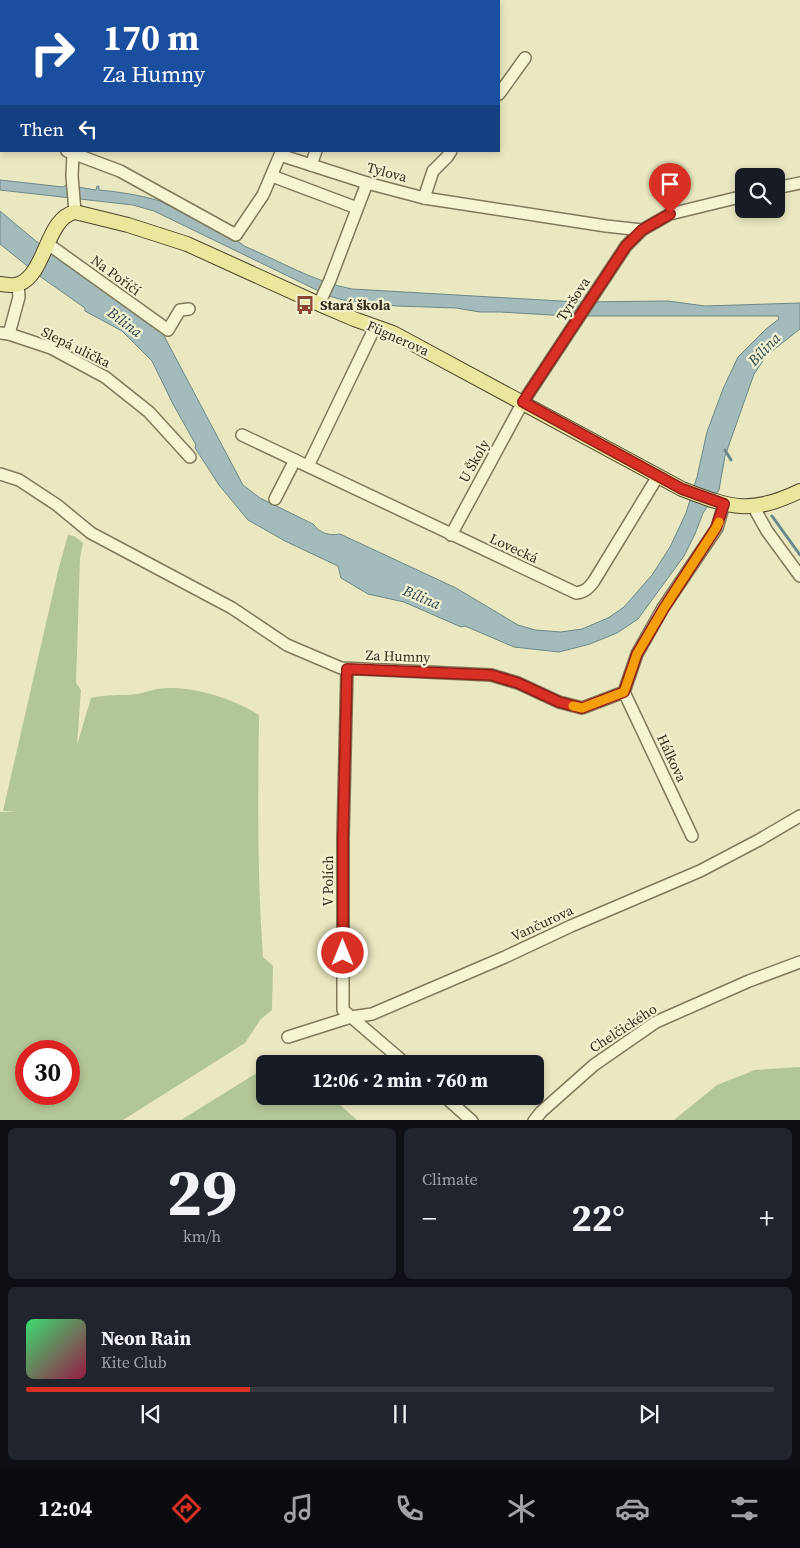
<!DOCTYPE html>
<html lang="en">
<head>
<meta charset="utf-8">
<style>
  body { margin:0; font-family:"Source Serif 4",serif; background:#20242c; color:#f1f3f6; height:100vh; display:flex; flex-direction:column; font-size:19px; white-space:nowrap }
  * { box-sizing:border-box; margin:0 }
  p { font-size:16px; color:#9ea1a6 }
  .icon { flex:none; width:28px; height:28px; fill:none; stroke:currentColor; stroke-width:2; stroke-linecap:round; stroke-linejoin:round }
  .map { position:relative; height:1120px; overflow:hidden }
  .drawer { display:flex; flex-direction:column; gap:8px; padding:8px; background:#0d0f14; flex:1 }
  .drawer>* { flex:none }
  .top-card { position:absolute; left:0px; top:0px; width:500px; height:152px; box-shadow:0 2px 8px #0003; background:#1a4fa0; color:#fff; overflow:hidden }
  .buttons { position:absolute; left:735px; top:168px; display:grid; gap:10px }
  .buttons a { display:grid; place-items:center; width:50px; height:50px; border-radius:8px; background:#171b24; box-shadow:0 2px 8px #0003; font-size:25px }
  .speed { position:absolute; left:15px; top:1040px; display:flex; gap:10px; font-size:25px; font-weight:700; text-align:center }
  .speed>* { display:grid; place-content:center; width:65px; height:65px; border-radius:50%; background:#171b24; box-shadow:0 2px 8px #0003; line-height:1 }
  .speed .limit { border:8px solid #d22; background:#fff; color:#111 }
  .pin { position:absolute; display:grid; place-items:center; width:42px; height:42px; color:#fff; margin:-51px -21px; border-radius:50% 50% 50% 0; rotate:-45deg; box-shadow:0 0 5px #0007 }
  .pin .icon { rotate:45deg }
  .me { position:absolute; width:55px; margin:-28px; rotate:0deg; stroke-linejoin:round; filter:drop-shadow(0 0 4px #0008) }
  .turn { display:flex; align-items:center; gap:18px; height:105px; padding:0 20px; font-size:22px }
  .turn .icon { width:65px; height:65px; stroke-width:2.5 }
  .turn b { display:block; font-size:35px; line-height:42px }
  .then { display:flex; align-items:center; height:48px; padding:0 20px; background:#0003; gap:10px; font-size:19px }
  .big { font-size:38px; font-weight:700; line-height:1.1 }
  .drawer .tile { flex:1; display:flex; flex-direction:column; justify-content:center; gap:8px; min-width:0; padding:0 18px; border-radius:8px; background:#20242c }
  .drawer .dial { align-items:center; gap:0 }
  .dial b { font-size:65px; line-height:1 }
  .song { display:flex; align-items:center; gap:15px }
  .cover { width:60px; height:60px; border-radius:8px; background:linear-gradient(135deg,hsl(140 70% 55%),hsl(340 70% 35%)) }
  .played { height:5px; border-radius:2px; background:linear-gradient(90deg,#d93025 30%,#363941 30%) }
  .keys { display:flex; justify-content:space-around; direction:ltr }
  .heat { display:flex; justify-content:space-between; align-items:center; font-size:28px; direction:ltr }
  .drawer .tiles { flex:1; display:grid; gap:8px; grid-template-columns:1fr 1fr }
  .tile:last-child { grid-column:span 2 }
  .trip { position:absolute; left:256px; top:1055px; width:288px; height:50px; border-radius:8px; background:#171b24; box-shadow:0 2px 8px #0003; font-weight:700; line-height:50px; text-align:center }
  .dock { display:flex; height:80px; justify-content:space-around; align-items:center; background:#090b0e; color:#9ea1a6 }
  .dock .icon { width:35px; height:35px }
  .dock .current { color:#d93025 }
  .dock b { font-size:22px; color:#f1f3f6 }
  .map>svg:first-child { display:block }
  .green { fill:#b3c696; fill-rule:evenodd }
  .water { fill:#a3bcbb; stroke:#6b8888 }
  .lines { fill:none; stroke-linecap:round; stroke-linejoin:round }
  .stream { stroke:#6b8888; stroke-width:3 }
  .minor-casing { stroke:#80795a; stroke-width:14 }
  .major-casing { stroke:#4e462e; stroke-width:16 }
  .minor { stroke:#f5f4d3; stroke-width:11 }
  .major { stroke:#eae69b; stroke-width:14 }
  .route-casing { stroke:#8d1f18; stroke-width:12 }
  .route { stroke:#d93025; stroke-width:9 }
  .slow { stroke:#f59e0b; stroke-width:9 }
  .labels { text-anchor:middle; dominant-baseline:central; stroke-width:4.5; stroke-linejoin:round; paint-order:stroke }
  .street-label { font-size:14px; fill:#312c1d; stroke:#f1f0cf }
  .poi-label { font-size:14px; font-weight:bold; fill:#312c1d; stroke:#f1f0cf; text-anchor:start }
  .water-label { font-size:15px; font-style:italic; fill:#2d4950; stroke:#f1f0cf }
</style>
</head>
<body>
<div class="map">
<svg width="800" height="1121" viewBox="0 0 800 1121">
  <rect width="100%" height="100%" fill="#e9e8c0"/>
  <g class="green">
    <path d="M68,535L74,536L83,543L80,558L76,683L81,690L77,745L91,698C107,694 121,696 137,694C147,692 157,688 167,688C197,687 234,699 259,715C258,796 257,876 263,957L273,966L272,1010L260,1020L245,1043L123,1120H0V812H17L3,811L58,571ZM26,1051H69V1094H26Z"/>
    <path d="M800,1067V1120H674L717,1085L755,1070Z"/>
    <path d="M265,1068V1096H330L357,1120H181Z"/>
  </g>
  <path class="water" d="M0,180L63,187L66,185L96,190L97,186H99V190C120,192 140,195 160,201L239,242L244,246C280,261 314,282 352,289L578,302L668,301L705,306L800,303V329L767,355L754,374L725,456L719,490L703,513L695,534L684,556L638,619L617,633L590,644L559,652L514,647L465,626L461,627L404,602L368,594L341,578L338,566L285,541L248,520L219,485L195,448L196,445L173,404L152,361L122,331L85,311V308L41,277L0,244V211L37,242L152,324L163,334L243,485L260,498L313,524C320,533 328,536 340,534L456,588L518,625L535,630L561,632L582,629L608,618L624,607L652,575L670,547L686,513L697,477L707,432L723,389L738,357L766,329L779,319L778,316H568L500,312H480L456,308L397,306L343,300L329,296L154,211L133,205L0,190Z"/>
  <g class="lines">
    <g class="stream">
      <path d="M725,450L731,460"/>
      <path d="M772,516L800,555"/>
    </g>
    <g class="minor-casing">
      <g id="minor">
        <path d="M312,1L313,0"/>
        <path d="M499,94L525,58"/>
        <path d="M0,119H1"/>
        <path d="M67,151L120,171L236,235L263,195L280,155L367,183L424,198L606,226L642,230"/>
        <path d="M73,154L72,176L75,212"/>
        <path d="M311,165L316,151"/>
        <path d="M272,176L357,208"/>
        <path d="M776,188L800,183"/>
        <path d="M424,198L433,171L447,157L451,151"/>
        <path d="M48,244L168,330L180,310L189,309"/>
        <path d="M319,304L330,280L367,183"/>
        <path d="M0,333L9,334L51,348L105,377L149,412L190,457"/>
        <path d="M9,334L19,297L18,285"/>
        <path d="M242,435L576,593C585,592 589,588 594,581L658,476"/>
        <path d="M308,466L375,327"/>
        <path d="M0,474L19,480L57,505L91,533L232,608L287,645L341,668L491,675L518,683L559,702L582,708L624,692L637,654L663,608L717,528L724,504"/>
        <path d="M275,499L295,460"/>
        <path d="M753,506L767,531L800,576"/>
        <path d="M451,535L523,402L626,246L642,230L670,214L744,196"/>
        <path d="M347,669L343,838V1010L406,1064"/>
        <path d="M624,692L692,836"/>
        <path d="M288,1037L351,1017L372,1014L505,957L571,926L700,871L759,840L800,816"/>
        <path d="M444,1096L472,1121"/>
        <path d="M534,1121L541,1112L594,1065L656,1022L749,981L800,962"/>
      </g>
    </g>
    <g class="major-casing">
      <path id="major" d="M0,284C6,285 14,286 19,284C46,274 46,218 75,212L128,225L187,244L319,304L354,319L393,333L682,489C732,508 750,515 800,491"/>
    </g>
    <use href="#minor" class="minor"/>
    <use href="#major" class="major"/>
  </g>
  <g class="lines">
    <g class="route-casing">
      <path id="route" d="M343,953V838L347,669L491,675L518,683L559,702L582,708L624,692L637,654L664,608L716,528L724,504L682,489L523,402L626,246L642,230L670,214"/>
    </g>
    <use href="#route" class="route"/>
    <path class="slow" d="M573,706L582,708L624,692L637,654L664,608L716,528L719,522"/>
  </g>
  <defs>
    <g id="bus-bare" transform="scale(1.5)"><path d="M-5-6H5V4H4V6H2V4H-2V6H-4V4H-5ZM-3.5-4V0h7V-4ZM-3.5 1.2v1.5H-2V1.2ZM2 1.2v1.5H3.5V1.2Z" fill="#8a4730" stroke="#f1f0cf" stroke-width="2.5" paint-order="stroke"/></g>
  </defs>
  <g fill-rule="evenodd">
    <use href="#bus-bare" x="305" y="305"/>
  </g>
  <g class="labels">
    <g class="street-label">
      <text transform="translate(387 172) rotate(15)">Tylova</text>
      <text transform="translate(116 275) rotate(36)">Na Poříčí</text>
      <text transform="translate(573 299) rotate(-57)">Tyršova</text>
      <text transform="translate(398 338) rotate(24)">Fügnerova</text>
      <text transform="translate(76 347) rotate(26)">Slepá ulička</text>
      <text transform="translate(474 461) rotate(-61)">U Školy</text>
      <text transform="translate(514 548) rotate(25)">Lovecká</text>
      <text transform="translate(398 656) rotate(2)">Za Humny</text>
      <text transform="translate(672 758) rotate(65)">Hálkova</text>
      <text transform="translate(328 881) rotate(-90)">V Polích</text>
      <text transform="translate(542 923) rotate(-25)">Vančurova</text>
      <text transform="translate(623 1028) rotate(-33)">Chelčického</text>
    </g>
    <g class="poi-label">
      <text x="320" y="305">Stará škola</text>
    </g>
    <g class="water-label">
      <text transform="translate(125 322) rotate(37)">Bílina</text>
      <text transform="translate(764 349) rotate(-46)">Bílina</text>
      <text transform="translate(422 597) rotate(23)">Bílina</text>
    </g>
  </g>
</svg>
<div class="buttons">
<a><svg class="icon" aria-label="search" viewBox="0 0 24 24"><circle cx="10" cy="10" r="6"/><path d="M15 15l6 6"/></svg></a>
</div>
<div class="speed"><div class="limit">30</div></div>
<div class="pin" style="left:670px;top:214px;background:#d93025"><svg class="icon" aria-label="arrive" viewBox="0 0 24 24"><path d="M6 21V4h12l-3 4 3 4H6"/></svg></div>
<svg class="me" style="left:343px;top:953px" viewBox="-20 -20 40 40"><circle r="17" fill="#d93025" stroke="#fff" stroke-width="3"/><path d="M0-11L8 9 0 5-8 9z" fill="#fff"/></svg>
<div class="trip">12:06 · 2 min · 760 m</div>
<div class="top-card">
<div class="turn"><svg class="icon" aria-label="right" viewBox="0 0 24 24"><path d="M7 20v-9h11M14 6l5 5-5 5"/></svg><div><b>170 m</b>Za Humny</div></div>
<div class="then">Then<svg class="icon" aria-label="left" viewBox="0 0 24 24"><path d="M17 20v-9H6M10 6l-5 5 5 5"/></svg></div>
</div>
</div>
<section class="drawer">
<div class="tiles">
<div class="tile dial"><b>29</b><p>km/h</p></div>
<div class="tile"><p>Climate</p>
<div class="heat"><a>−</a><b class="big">22°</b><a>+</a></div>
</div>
<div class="tile">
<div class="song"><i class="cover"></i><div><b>Neon Rain</b><p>Kite Club</p></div></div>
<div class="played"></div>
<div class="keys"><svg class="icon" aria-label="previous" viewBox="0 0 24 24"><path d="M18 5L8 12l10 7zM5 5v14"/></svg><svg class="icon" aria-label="pause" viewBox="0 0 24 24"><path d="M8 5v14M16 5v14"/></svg><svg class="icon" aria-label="next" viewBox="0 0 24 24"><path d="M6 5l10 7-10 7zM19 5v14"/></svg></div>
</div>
</div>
</section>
<nav class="dock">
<b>12:04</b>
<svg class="icon current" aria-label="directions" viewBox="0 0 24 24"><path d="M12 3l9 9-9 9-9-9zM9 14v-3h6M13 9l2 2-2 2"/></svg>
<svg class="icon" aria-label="music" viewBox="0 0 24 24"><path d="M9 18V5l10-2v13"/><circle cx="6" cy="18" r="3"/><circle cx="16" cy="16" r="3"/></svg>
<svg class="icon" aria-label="phone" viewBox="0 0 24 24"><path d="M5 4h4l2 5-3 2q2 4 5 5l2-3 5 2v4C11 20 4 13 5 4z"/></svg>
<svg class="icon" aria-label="climate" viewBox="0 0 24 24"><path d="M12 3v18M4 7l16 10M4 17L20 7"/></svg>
<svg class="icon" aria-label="car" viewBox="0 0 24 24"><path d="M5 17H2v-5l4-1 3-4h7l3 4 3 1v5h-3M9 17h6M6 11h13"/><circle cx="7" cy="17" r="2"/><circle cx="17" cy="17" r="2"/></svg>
<svg class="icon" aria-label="filters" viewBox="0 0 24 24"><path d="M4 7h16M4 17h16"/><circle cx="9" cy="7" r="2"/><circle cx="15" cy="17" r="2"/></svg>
</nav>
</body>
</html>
